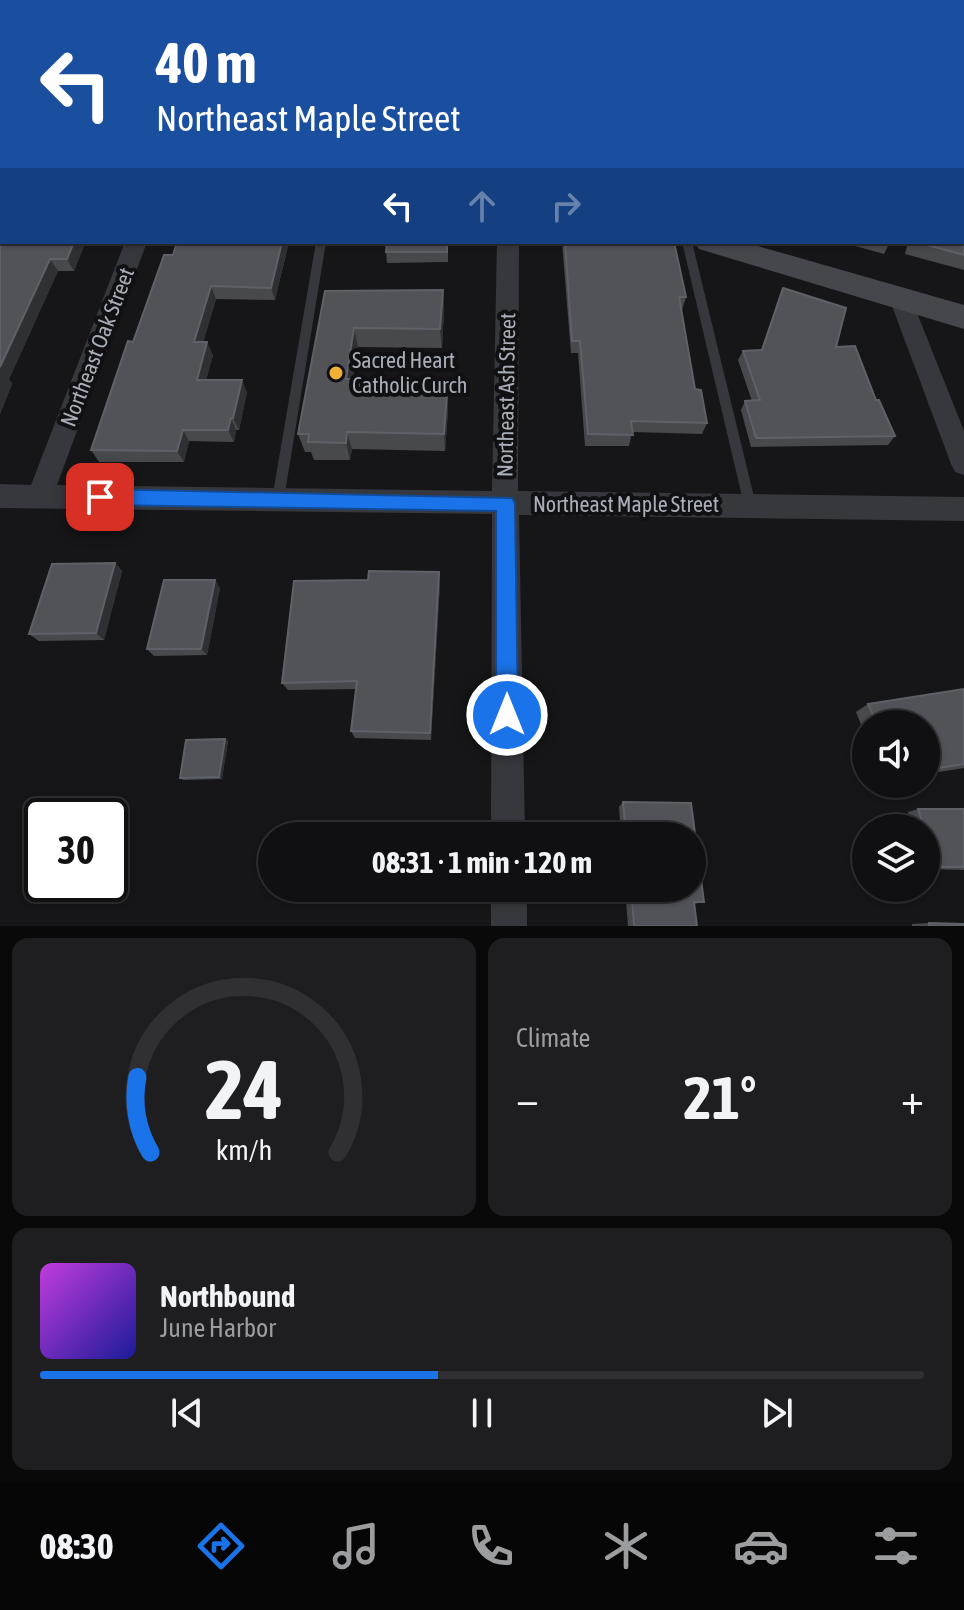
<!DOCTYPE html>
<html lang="en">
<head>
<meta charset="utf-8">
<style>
  body { margin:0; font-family:"Asap Condensed",sans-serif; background:#1e1e20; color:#f1f3f6; height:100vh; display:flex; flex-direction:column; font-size:30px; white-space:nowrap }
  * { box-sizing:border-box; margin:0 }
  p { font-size:26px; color:#9c9d9f }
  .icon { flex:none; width:44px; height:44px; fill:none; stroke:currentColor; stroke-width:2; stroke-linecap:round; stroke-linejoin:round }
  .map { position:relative; height:926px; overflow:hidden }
  .side { display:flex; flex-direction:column; gap:12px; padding:12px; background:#09090a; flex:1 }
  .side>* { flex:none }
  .top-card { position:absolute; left:0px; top:0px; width:964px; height:244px; box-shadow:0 2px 6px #0004,0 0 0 2px #303032; background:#1a4fa0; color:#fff; overflow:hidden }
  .fabs { position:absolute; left:852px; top:710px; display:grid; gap:16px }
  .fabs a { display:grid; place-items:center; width:88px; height:88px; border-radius:50%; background:#101012; box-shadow:0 2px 6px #0004,0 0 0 2px #303032; font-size:40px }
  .speed { position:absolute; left:24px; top:798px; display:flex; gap:16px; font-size:40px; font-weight:700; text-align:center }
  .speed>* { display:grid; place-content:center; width:104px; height:104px; border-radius:50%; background:#101012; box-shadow:0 2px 6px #0004,0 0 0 2px #303032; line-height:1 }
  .speed .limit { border:4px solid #111; border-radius:12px; background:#fff; color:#111 }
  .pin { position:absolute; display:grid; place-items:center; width:68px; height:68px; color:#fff; margin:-34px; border-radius:16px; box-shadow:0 4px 12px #0006 }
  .me { position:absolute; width:88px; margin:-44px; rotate:0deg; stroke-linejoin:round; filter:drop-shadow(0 0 6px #0008) }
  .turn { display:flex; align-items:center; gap:28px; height:168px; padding:0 24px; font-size:36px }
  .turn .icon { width:104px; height:104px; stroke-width:2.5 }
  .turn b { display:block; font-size:56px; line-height:68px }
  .lanes { display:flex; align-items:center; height:76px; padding:0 24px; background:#0003; justify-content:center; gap:40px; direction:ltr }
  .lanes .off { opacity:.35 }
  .big { font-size:60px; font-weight:700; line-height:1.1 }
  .side .card { flex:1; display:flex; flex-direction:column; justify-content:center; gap:12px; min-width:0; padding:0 28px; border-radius:16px; background:#1e1e20 }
  .side .dial { align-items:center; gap:0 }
  .dial svg { height:208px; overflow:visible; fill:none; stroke:#303032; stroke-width:7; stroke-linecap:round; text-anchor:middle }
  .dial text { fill:#f1f3f6; stroke:none }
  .song { display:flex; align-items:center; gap:24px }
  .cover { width:96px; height:96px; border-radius:12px; background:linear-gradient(135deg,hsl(290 70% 55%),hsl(240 70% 35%)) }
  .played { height:8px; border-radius:4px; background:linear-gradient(90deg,#1a73e8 45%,#303032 45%) }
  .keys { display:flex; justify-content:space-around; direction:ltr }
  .heat { display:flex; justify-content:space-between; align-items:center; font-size:44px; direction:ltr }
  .side .tiles { flex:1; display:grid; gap:12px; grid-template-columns:1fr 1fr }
  .card:last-child { grid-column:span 2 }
  .trip { position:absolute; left:258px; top:822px; width:448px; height:80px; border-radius:40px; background:#101012; box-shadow:0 2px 6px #0004,0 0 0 2px #303032; font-weight:700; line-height:80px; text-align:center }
  .tabs { display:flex; height:128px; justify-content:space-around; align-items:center; background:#060607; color:#9c9d9f }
  .tabs .icon { width:56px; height:56px }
  .tabs .selected { color:#1a73e8 }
  .tabs b { font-size:36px; color:#f1f3f6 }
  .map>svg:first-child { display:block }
  .green { fill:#1e261f }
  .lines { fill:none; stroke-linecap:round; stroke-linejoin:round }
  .lane { fill:#37383d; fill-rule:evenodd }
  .street { fill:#37383d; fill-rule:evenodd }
  .secondary { fill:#45474d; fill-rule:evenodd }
  .wall { fill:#47494d }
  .shaded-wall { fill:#2f3033 }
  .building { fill:#525359; stroke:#5f6168; stroke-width:2 }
  .route { fill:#1a73e8; stroke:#114b97; stroke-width:2 }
  .poi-dot { fill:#f2b134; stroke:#111113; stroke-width:3 }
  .labels { text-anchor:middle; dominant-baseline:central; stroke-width:8; stroke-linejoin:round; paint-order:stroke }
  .street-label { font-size:22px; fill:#a8adb8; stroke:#111113 }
  .poi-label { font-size:22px; fill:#a8adb8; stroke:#111113; text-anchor:start }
</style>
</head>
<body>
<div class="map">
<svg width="964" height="926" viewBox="0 0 964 926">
  <rect width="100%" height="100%" fill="#161618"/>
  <path class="green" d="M564,0H952L957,2H573Z"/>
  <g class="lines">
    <g class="lane">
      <path d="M316,242H326L284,499L282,503L278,504L274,503L272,499Z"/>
      <path d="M682,242H692L756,505L754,509L750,510L746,509L744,505Z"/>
    </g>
    <g class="street">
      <rect x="223" y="0" width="16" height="2"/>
      <rect x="962" y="97" width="2" height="11"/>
      <path d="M125,242H147L57,485L492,491L497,242H519L518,491L964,497V521L519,515L525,836H491L492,514L0,508V484L31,485Z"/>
      <path d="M900,290L908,292L911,298L964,431V475L955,472L951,464L889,298L892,292Z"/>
      <rect x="491" y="888" width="36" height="38"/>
    </g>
    <g class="secondary">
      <rect x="0" y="158" width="2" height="16"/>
      <path d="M694,242H744L964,305V329L699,249Z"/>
    </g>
  </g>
  <g class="wall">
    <path d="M0,0H74L73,2H2V57H0Z"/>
    <path d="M255,0H300L299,2H256Z"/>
    <path d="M962,228H964V270L905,254L908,242H962Z"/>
    <path d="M2,242L85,243L74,271H58L9,379L12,384L0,414Z"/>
    <path d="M289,242L275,300L216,299L203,342L213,355L206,380L247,392L239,430H236L234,442L189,441L184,462H99L91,450L133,342L173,255Z"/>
    <path d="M448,242V262L387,263L386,252Z"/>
    <path d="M562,242H674L686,297L682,310L695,389L707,423L702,434L632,432L629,446H585L578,353H571Z"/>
    <path d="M849,242H890L884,254L848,244Z"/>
    <path d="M783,288L836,347L876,400L895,436L888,445L751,447L741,410L745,401H752L738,360L743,351L761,350Z"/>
    <path d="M443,290L444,309L442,348L358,347L353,379H360L363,392L447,393L448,411L445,451L352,449L350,460H314L311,452H305L298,434L325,291Z"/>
    <path d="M115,563L122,571L104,640L39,641L29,634Z"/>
    <path d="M440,583L431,740L355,738L351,731L356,689L288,690L282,683Z"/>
    <path d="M220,588L207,655L154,656L147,649Z"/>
    <path d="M964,689V768L926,774V724H866V737L856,712L868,704Z"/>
    <path d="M225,739L228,741L222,779L183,780L180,778Z"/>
    <path d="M623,802L691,803L704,902L694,904L697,926H628L625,888H692V836H621L619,807Z"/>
    <path d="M918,809H964V870L926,869V828H912L908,812Z"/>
    <path d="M309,888H423L422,894L313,896L308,895Z"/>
    <path d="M929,923L964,926H912V924Z"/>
  </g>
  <g class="shaded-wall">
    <path d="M56,0H74L73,2H55Z"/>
    <path d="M283,0H300L299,2H282Z"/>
    <path d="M74,242H84L85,243L74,271L67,259Z"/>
    <path d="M282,242H289L275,300L271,288Z"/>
    <path d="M50,259L58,271L9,379L12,384L0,414V367Z"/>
    <path d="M211,286L216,299L200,354L194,342Z"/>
    <path d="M443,290L444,309L442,348L440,329Z"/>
    <path d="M354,328L358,347L350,397L346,379Z"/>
    <path d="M207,342L213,355L203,392L197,380Z"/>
    <path d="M242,380L247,392L239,430L233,418Z"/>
    <path d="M447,393L448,411L445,451L444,434Z"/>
    <path d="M231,418L236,430L234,442L228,430Z"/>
    <path d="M183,430L189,441L184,462L177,451Z"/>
    <path d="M347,432L352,449L350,460L346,443Z"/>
    <path d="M115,563L122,571L104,640L96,633Z"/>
    <path d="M439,572L440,583L431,740L430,733Z"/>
    <path d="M215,580L220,588L207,655L201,649Z"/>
    <path d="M225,739L228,741L222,779L219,777Z"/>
  </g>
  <g class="building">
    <path d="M0,0H56L55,2H2V38H0Z"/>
    <path d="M144,0H186L185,2H143Z"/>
    <path d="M270,0H283L282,2H272Z"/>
    <path d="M511,0H543L542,2H509Z"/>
    <path d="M962,150L964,151V219L962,228H964V255L916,242H962Z"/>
    <path d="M0,177H2L1,182H2V242H74L67,259H50L0,367Z"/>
    <path d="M177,242H282L271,288L211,286L194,342H207L197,380H242L233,418H231L228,430H183L177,451L91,450L128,341L133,342L164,255H173Z"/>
    <path d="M387,242H447V252H386Z"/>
    <path d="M565,242H674L686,297H679L695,389L701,390L707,423L631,421L633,435L588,434L580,341H572Z"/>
    <path d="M783,288L846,308L836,347L855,346L876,400H879L895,436L756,438L745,401L760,400L743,351L762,350Z"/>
    <path d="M443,290L440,329L354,328L346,379H360L359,392L447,393L444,434L347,432L346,443L308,442L309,434H298L325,291Z"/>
    <path d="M115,563L96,633L29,634L52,564Z"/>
    <path d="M369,571L439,572L430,733L351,731L357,681L282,683L294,581L368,580Z"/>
    <path d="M164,580H215L201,649H147Z"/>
    <path d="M964,689V764L926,770V724H877L868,704Z"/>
    <path d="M225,739L219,777L180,778L186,740Z"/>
    <path d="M623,802L691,803L704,902H694L697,926H634L631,888H692V836H626Z"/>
    <path d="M918,809H964V867H935L926,836V828H924Z"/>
    <path d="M422,825V836H314V826Z"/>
    <path d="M309,888H421V893L308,895Z"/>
    <path d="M929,923L964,924V926H929Z"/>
  </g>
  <path class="route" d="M100,489L512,498L515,503L518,715L515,723L507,726L499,723L496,715V511L100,505L93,503L90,497L93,491Z"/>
  <circle class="poi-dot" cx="336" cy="373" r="8"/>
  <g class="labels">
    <g class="street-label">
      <text transform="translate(97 347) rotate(-69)">Northeast Oak Street</text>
      <text transform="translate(506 395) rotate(-89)">Northeast Ash Street</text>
      <text x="626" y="504">Northeast Maple Street</text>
    </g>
    <g class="poi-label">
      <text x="352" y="360">Sacred Heart<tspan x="352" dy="25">Catholic Curch</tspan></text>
    </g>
  </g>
</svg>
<div class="fabs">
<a><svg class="icon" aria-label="sound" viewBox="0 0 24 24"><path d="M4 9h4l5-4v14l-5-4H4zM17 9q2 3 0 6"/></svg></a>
<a><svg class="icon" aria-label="layers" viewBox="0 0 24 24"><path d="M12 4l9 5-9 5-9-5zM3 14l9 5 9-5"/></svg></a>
</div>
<div class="speed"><div class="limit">30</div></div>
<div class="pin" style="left:100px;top:497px;background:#d93025"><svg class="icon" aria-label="arrive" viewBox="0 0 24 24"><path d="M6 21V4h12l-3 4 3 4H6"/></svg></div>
<svg class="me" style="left:507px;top:715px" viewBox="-20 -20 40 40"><circle r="17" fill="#1a73e8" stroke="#fff" stroke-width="3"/><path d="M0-11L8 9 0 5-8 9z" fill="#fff"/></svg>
<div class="trip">08:31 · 1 min · 120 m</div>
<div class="top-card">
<div class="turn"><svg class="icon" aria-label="left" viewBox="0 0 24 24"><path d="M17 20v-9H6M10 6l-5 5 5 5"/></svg><div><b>40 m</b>Northeast Maple Street</div></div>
<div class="lanes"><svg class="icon" aria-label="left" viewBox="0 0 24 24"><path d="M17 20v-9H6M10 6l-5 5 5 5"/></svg><svg class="icon off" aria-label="ahead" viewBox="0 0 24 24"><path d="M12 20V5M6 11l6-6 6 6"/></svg><svg class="icon off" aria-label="right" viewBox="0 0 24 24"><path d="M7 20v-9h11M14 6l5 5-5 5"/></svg></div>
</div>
</div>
<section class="side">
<div class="tiles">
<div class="card dial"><svg viewBox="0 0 100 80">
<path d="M14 69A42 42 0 1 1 86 69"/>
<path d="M14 69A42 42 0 0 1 9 40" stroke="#1a73e8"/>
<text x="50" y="56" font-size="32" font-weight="700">24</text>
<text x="50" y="72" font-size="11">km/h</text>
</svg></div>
<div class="card"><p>Climate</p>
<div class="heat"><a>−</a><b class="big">21°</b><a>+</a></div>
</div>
<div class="card">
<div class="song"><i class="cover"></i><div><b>Northbound</b><p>June Harbor</p></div></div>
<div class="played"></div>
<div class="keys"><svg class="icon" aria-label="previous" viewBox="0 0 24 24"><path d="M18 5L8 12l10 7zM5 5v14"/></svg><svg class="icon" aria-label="pause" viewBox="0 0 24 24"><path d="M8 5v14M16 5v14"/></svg><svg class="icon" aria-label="next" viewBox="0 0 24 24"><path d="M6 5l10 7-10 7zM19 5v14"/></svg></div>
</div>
</div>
</section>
<nav class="tabs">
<b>08:30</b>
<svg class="icon selected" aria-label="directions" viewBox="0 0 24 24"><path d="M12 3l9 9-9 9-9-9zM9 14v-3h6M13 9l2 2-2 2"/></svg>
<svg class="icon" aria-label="music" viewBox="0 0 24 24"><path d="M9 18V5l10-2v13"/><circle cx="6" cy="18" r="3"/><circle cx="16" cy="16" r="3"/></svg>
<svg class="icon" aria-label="phone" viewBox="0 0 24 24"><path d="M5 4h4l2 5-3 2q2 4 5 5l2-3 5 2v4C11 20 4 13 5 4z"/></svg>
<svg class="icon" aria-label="climate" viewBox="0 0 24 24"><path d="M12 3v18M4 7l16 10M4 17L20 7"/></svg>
<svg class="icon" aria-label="car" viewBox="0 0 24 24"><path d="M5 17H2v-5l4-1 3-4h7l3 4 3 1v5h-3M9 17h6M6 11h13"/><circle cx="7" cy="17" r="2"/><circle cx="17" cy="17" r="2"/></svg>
<svg class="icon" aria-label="filters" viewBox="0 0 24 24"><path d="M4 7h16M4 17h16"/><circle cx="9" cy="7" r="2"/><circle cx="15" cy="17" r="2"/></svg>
</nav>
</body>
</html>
